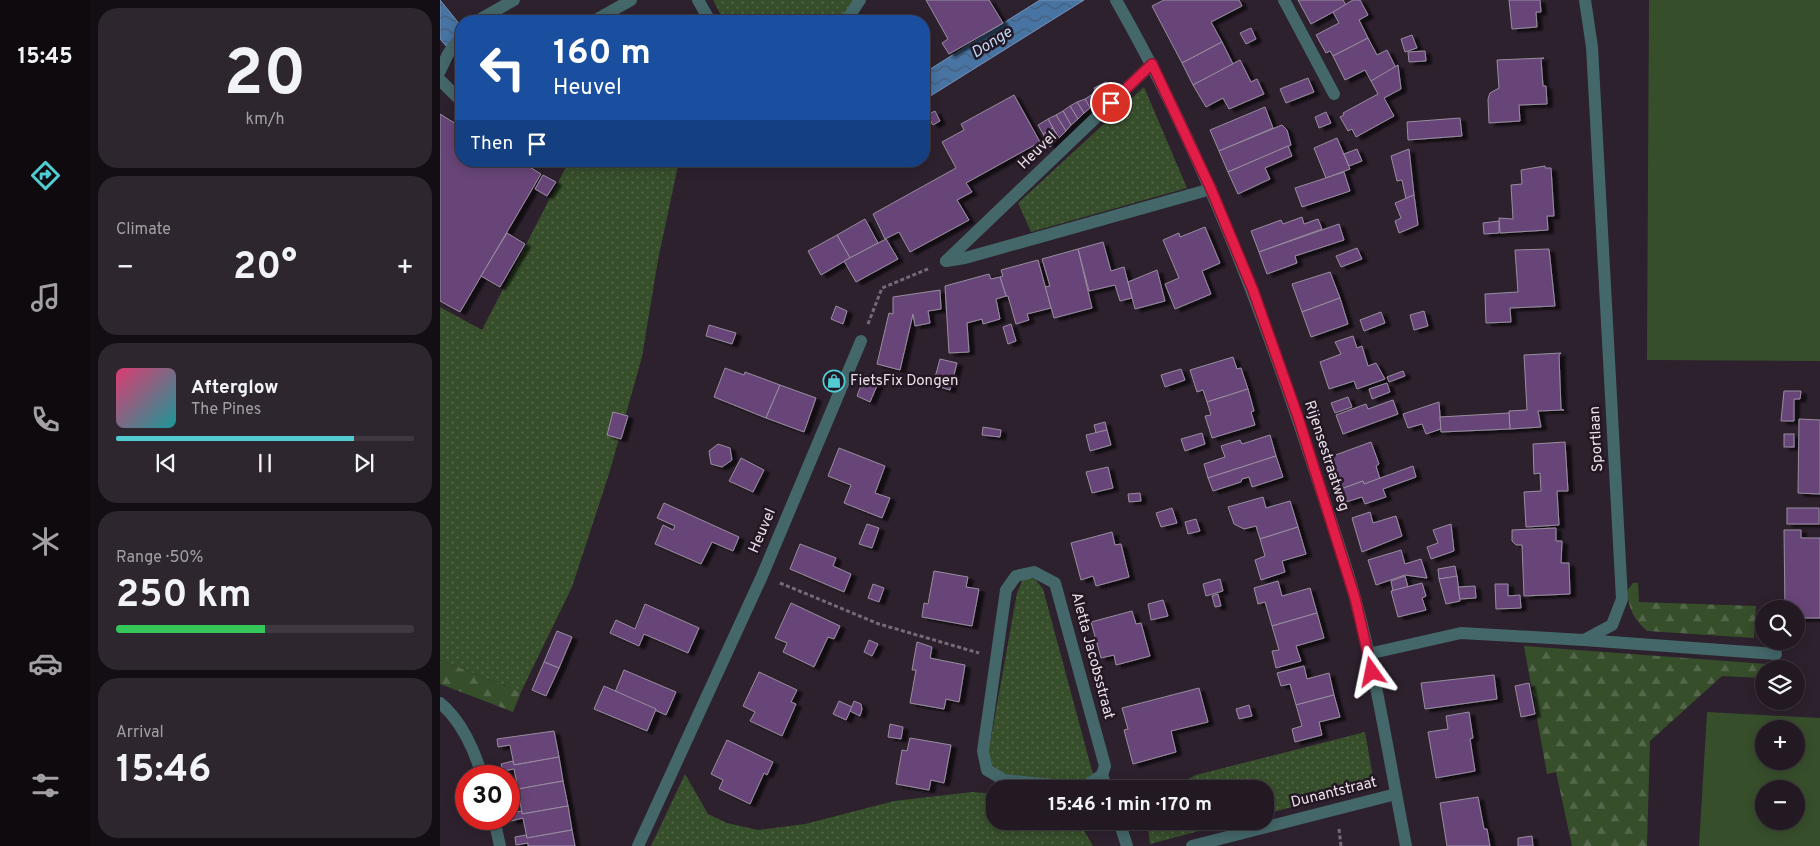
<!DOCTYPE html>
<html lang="en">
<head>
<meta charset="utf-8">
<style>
  body { margin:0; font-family:Overpass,sans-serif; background:#2e262f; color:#f1f3f6; height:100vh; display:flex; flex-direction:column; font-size:19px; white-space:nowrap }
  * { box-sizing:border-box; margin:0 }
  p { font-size:16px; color:#a2a0a5 }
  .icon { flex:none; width:28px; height:28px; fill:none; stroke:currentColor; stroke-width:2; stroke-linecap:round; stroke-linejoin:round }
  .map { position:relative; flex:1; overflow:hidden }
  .details { display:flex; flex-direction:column; gap:8px; padding:8px; background:#130e13; width:350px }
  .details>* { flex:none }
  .hud { position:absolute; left:15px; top:15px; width:475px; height:152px; border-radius:20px; box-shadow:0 2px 12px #0003,0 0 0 1px #3f3840; background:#1a4fa0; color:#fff; overflow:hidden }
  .tools { position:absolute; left:1315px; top:600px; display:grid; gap:10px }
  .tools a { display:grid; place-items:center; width:50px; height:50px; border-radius:50%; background:#221922; box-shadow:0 2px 12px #0003,0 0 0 1px #3f3840; font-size:25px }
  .speed { position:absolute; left:15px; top:765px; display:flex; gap:10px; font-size:25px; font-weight:700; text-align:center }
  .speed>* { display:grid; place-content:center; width:65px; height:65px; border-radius:50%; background:#221922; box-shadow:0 2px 12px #0003,0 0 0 1px #3f3840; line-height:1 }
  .speed .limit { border:8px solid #d22; background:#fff; color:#111 }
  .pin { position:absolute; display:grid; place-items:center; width:42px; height:42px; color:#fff; margin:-21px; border:2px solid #fff; border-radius:50%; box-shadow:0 1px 5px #0007 }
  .me { position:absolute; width:55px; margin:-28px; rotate:348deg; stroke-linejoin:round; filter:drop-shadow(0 0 4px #0008) }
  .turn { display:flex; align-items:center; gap:18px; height:105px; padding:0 15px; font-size:22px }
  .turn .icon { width:65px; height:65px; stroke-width:2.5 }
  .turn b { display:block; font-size:35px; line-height:42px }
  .then { display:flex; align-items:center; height:48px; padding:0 15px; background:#0003; gap:10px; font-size:19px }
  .big { font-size:38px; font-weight:700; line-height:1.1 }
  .details .tile { flex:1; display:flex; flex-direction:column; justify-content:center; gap:8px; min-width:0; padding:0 18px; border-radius:20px; background:#2e262f }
  .details .dial { align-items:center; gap:0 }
  .dial b { font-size:65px; line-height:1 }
  .song { display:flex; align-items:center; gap:15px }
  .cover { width:60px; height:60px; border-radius:8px; background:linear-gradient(135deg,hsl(340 70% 55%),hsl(180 70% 35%)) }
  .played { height:5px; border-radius:2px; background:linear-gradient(90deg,#51ccd3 80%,#3f3840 80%) }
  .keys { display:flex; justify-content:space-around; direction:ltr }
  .heat { display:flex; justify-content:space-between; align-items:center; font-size:28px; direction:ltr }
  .charge { height:8px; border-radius:4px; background:linear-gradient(90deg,#34c759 50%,#3f3840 0) }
  .trip { position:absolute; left:546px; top:780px; width:288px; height:50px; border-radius:20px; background:#221922; box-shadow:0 2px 12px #0003,0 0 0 1px #3f3840; font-weight:700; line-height:50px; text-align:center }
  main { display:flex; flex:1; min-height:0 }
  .dock { display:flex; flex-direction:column; width:90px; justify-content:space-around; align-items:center; background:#0e0a0e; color:#a2a0a5 }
  .dock .icon { width:35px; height:35px }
  .dock .current { color:#51ccd3 }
  .dock b { font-size:22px; color:#f1f3f6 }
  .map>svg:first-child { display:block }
  .grass { fill:url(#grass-dots) }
  .forest { fill:url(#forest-firs) }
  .pitch { fill:#374e2b; fill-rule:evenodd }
  .water { fill:url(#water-waves); stroke:#7794b8 }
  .building { fill:#674578; stroke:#988d9f; filter:url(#shadow) }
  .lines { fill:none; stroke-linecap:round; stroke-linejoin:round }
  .path { stroke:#756a75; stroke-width:3; stroke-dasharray:4 2.5; stroke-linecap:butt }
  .lane { stroke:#446769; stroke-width:12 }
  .street { stroke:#446769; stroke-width:12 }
  .route-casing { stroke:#92132f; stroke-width:12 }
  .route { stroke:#e11d48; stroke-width:9 }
  .labels { text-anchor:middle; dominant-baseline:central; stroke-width:5; stroke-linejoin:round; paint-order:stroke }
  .street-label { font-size:15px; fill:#e8dfe8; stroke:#231724 }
  .poi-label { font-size:15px; fill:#e8dfe8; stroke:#231724; text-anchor:start }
  .water-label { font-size:16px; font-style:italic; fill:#bed8f4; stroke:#231724 }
</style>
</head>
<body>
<main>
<nav class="dock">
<b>15:45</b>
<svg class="icon current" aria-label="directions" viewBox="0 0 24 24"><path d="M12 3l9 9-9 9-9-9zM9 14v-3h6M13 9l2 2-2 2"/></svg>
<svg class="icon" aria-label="music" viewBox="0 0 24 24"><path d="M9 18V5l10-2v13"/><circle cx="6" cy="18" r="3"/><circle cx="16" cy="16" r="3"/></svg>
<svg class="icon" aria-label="phone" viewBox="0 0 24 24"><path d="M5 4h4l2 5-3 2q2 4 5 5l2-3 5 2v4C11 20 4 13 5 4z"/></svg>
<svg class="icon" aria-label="climate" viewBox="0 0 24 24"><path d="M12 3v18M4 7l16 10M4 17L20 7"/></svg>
<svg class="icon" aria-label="car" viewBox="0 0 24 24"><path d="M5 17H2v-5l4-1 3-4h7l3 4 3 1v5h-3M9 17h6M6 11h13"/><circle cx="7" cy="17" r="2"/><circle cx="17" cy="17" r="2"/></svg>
<svg class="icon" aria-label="filters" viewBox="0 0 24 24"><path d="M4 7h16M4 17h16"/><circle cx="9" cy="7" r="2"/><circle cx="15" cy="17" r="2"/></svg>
</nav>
<section class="details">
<div class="tile dial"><b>20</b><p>km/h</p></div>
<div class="tile"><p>Climate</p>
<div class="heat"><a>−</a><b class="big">20°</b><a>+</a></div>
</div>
<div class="tile">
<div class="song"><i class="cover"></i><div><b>Afterglow</b><p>The Pines</p></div></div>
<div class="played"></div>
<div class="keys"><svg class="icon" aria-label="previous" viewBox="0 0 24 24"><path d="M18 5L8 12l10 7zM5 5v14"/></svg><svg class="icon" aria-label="pause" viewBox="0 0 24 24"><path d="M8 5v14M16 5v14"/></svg><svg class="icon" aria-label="next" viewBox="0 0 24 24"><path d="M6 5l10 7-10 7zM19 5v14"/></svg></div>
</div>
<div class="tile"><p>Range · 50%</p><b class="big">250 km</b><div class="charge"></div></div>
<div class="tile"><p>Arrival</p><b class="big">15:46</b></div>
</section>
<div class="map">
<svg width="1380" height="846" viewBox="0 0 1380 846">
  <defs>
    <pattern id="grass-dots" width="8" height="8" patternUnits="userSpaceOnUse" patternTransform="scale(1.25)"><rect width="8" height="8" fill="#374e2b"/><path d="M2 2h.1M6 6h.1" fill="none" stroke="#54674a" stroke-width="1.8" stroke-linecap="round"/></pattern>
    <pattern id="forest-firs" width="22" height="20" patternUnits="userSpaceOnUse" patternTransform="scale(1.25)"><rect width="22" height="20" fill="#374e2b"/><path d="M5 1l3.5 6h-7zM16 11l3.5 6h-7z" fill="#54674a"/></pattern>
    <pattern id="water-waves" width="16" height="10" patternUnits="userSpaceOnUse" patternTransform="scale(1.25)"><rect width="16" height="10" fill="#4774a3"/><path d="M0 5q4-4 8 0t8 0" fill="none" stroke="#475e79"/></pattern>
    <filter id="shadow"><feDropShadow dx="5.5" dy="3" stdDeviation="1" flood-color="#0009"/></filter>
  </defs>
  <rect width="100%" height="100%" fill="#2d212e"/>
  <g class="grass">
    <path d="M273,0H415L402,21H284Z"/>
    <path d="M704,87L747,188L591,232L578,203Z"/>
    <path d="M129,161H239L218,260L202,357L169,474L132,587L81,692L0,660V307L42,330Z"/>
    <path d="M583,579H595L603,589L654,778L640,785L561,774L551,768L549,749L577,593Z"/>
    <path d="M925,732L933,777V783L926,788L825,814V789H728L756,775Z"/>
    <path d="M245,774L268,814L287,823L318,830L365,824L454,801L532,792L555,794V821H636L642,827L653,846H211Z"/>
    <path d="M707,821H797L710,844Z"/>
  </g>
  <g class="forest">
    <path d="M1193,583H1198L1199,602L1316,606L1314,638L1207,631C1193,618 1189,609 1187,591Z"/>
    <path d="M1084,646L1341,665V669H1324V678L1282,676L1210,741L1207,846H1132L1116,772L1107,774Z"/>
    <path d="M0,660L81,692L73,712L0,684Z"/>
  </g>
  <g class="pitch">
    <path d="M1209,0H1380V361L1207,360Z"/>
    <path d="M1267,712L1380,718V846H1259ZM1324,729H1356V761H1324ZM1324,789H1356V821H1324Z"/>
  </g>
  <g class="water">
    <path d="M0,0L21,26V63L0,39Z"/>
    <path d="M600,0H644L484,100V73Z"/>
  </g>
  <g class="building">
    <path d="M486,0H549L563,23L509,54L502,43L508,39Z"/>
    <path d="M724,0H799L802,6L771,22L782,42L742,63L712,6Z"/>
    <path d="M858,0H903L906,5L871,24Z"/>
    <path d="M913,0H920L928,15L919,20L928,38L893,56L890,51L886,53L876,35L899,23L893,12Z"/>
    <path d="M1069,0H1100L1101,12H1096L1097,27L1072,29Z"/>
    <path d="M811,28L816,39L806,44L800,33Z"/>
    <path d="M972,35L977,48L965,52L961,39Z"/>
    <path d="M928,38L937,55L947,50L956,68L931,81L925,70L905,80L893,56Z"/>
    <path d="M782,42L793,64L753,85L742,63Z"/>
    <path d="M985,51L986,61L969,62L968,52Z"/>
    <path d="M1104,58L1101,59L1103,86H1106L1107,104L1079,105L1080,121L1049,123L1048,99L1050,93L1059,88L1057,60Z"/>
    <path d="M800,60L811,82L817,79L824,94L789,109L783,98L766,107L753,85Z"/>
    <path d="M958,65L961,89L944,98L954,116L916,137L912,129L908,131L900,117L904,115L903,113L938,94L931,81Z"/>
    <path d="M868,78L874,92L846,103L840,89Z"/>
    <path d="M666,82L669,88L659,98L654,88Z"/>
    <path d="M656,92L659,98L650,108L645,99Z"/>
    <path d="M574,95L600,142L526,183L532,192L517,200L529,220L470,252L459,232L445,239L433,214L516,168L502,142L524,130L521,124Z"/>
    <path d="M645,99L650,108L644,113L637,102Z"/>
    <path d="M637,102L644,113L638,119L630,106Z"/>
    <path d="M630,106L638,119L631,125L623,111Z"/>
    <path d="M825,107L833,128L779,151L770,130Z"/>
    <path d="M495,111L500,121L493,125L487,115Z"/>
    <path d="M623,111L631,125L626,131L616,115Z"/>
    <path d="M886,112L891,123L879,128L875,117Z"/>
    <path d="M0,114L21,127V161H80L101,174L20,312L0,301Z"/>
    <path d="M616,115L626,131L619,138L608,119Z"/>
    <path d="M1020,118L1022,136L968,140L967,122Z"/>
    <path d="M608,119L613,128L603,134L598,125Z"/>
    <path d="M842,125L847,130L851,145L788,172L779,151Z"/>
    <path d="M613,128L619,138L610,147L603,134Z"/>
    <path d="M897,138L910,169L886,178L874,148Z"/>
    <path d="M848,146L852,156L825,168L830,179L798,194L788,172Z"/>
    <path d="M917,149L922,161L909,166L904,154Z"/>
    <path d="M969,149L974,195L966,199L962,180L957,181L951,156Z"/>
    <path d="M1105,166V168H1111L1114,216H1107L1108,230L1060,233L1059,218L1073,219L1071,185L1082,184L1081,170Z"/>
    <path d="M904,172L910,191L862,207L855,188Z"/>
    <path d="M103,175L116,182L107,196L95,189Z"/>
    <path d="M974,195L978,225L959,233L955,221L961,218L955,203Z"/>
    <path d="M862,217L864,224L878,219L882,229L819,252L811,231L841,220L843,224Z"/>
    <path d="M425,219L438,243L410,258L397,235Z"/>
    <path d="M1059,221V233L1044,234L1043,223Z"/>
    <path d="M899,224L904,240L855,256L857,263L827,274L819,252Z"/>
    <path d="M765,227L780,263L762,271L771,294L735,309L725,284L739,278L723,240L739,233L740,237Z"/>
    <path d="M67,233L85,244L60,287L41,276Z"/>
    <path d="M397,235L410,258L381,275L368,251Z"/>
    <path d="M446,239L458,259L416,282L404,261Z"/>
    <path d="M663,242L671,271L684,267L692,298L680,301L675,285L649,291L638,249Z"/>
    <path d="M917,248L922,259L901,267L896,256Z"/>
    <path d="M638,249L652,308L614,318L605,287L610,286L602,259Z"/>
    <path d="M1109,249L1115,306L1070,308L1071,322L1046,323L1045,294L1078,292L1075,250Z"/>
    <path d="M598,260L611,308L587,314L589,320L576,324L568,296H566L560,277L563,276L561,270Z"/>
    <path d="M717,270L725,301L695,309L688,282Z"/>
    <path d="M890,272L900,298L862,312L852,284Z"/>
    <path d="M549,274L551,279L560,277L566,296L556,299L560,319L543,324L542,319L527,323L529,352L509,353L505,286Z"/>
    <path d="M500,290L501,309L488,311L490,323L475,326L473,314L460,370L437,364L449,313L453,314V297Z"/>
    <path d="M900,298L908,324L871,337L862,312Z"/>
    <path d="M396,306L407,311L403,324L391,319Z"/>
    <path d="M984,311L988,326L974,330L970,315Z"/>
    <path d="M941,312L945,323L924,331L920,320Z"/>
    <path d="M571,324L576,341L568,344L563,327Z"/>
    <path d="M269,325L296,333L292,344L266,336Z"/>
    <path d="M913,336L917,348L922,346L928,366L936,363L945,379L917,389L914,381L889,389L880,362L901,354L895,342Z"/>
    <path d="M1121,353L1119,355L1121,409L1124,410L1098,411L1101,427L1070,429L1069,411L1087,410L1084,355Z"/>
    <path d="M793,357L797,369L801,368L808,389L767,402L763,390L757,392L750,370Z"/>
    <path d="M500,359L517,363L510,390L493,385Z"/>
    <path d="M285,368L304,375L305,372L340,385L326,418L274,397Z"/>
    <path d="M741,369L745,380L725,387L721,375Z"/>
    <path d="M963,371L965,376L949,382L947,377Z"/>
    <path d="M425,375L439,381L430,402L417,396Z"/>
    <path d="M947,383L950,392L932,399L929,389Z"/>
    <path d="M340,385L376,398L364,432L326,418Z"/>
    <path d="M808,389L814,411L811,412L815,425L772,438L765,416L771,415L767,402Z"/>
    <path d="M1344,391H1361L1360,399H1354V421H1341Z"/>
    <path d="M908,397L912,407L895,413L891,403Z"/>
    <path d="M953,400L958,414L903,434L896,415L926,404L928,409Z"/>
    <path d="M999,402L1001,429L986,434L982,424L968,428L963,414Z"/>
    <path d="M173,412L188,416L181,439L167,435Z"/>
    <path d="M1069,413L1070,429L1001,432L1000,417Z"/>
    <path d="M1359,419L1380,420V494L1358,493Z"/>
    <path d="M665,422L667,430L656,433L654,425Z"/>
    <path d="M543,427L561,430L560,437L542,435Z"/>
    <path d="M667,430L671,445L650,451L646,435Z"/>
    <path d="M762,433L765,444L745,451L741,439Z"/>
    <rect x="1344" y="434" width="10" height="13"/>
    <path d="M830,435L836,456L768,478L764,464L785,457L781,446L800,440L802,444Z"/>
    <path d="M931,442L939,464L936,466L940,479L924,484L923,481L901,489L890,457Z"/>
    <path d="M1125,442L1128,491H1117L1119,525L1086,527L1084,492L1101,491L1100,473L1094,474L1093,444Z"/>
    <path d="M278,444L290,448L292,460L282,467L271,464L269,451Z"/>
    <path d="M399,448L445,466L435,493L450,498L442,518L404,503L411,485L388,476Z"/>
    <path d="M836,456L843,477L812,487L809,477L802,479L801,482L773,491L768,478Z"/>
    <path d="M301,458L324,470L313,492L289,481Z"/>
    <path d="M973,466L976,477L943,489L946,497L925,504L922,497L906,502L901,489L923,481L924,484Z"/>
    <path d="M668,467L673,488L652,493L646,472Z"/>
    <path d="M700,493L701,501L689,502L688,494Z"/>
    <path d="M823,497L826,508L850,501L858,527L820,539L816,526L804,529L794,524L788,507Z"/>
    <path d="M224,503L299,537L293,551L272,542L261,564L215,544L223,525L233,530L235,526L217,518Z"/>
    <path d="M732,508L737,523L721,527L716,513Z"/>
    <rect x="1347" y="508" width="32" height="16"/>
    <path d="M930,512L933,523L956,516L962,536L922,552L912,518Z"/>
    <path d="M756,519L760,531L748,534L745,522Z"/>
    <path d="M427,524L439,528L432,548L419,544Z"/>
    <path d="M1011,524L1014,551L991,559L987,547L998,543L993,530Z"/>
    <path d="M858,527L866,554L842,561L845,572L821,580L815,560L825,556L820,539Z"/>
    <path d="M1116,528V541H1122L1121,563H1129L1130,594L1084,596L1082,545H1076L1072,541V530Z"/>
    <path d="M1344,530H1361V538H1380V618H1356V609H1345Z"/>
    <path d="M672,532L675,545L681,544L689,577L656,586L653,576L641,580L631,543Z"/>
    <path d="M360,544L396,558L393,566L411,574L404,592L350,569Z"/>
    <path d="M961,550L965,564L981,559L987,578L965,575L936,585L928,560Z"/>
    <path d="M1015,566L1017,577L999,579L998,569Z"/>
    <path d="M494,571L528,577L526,587L539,589L532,626L482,617L484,603L488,604Z"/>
    <path d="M965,576L968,587L953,591L951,581Z"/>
    <path d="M1017,576L1020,601L1006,604L999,579Z"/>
    <path d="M780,579L783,591L766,596L763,584Z"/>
    <path d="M838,581L842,596L870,588L877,613L832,626L825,602L818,604L814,588Z"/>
    <path d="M982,583L986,596L982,598L986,610L958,617L951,591Z"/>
    <path d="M433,584L444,588L439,602L428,598Z"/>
    <path d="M1055,584H1068V596L1080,595L1081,608L1056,609Z"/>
    <path d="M1035,586L1036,598L1020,599L1018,587Z"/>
    <path d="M778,594L781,606L775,607L772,596Z"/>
    <path d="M723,600L728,616L711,620L708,604Z"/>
    <path d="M351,603L400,626L394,639L388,637L374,667L343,652L347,643L335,638Z"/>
    <path d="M205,604L259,628L248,653L204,634L199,646L170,633L176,620L195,629Z"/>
    <path d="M692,611L696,624L701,623L710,656L676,665L674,655L661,658L651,622Z"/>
    <path d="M877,613L884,638L856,646L861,661L836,668L832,651L839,650L832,626Z"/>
    <path d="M117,631L132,637L119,668L104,662Z"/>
    <path d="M429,640L438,644L432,656L424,652Z"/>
    <path d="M477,642L492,647L490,658L525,665L519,702L506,699L504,709L470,703L476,670H472Z"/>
    <path d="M104,662L119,668L106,696L92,690Z"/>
    <path d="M864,666L867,679L889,673L894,695L856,705L850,684L841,686L837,673Z"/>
    <path d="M184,670L236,692L226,715L175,692Z"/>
    <path d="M319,672L357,690L351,702L356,704L342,736L310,721L315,712L303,706Z"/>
    <path d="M1054,675L1057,699L985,709L981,683Z"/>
    <path d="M1089,683L1095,714L1081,717L1075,686Z"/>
    <path d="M164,686L216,709L207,731L154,709Z"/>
    <path d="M759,688L768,722L731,731L736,752L693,764L684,730L688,729L682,708Z"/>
    <path d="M894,695L900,717L879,722L882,735L855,742L852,729L862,726L856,705Z"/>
    <path d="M399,701L412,707L406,720L393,714Z"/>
    <path d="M414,701L421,704L422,709L420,716L410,711Z"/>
    <path d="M809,705L812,716L799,719L796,709Z"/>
    <path d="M1029,712L1033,738L1030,739L1035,771L996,778L988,732L1008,729L1006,716Z"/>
    <path d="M450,724L463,727L461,739L448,737Z"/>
    <path d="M114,731L119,757L74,765L70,745L58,747L57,739Z"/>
    <path d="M470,738L511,745L504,783L491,780L489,790L456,784L462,750L467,751Z"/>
    <path d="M287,740L333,762L327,775L324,773L310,804L279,789L283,780L271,774Z"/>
    <path d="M119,757L123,781L78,789L74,769L63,771L61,764L73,761L74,765Z"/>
    <path d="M123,781L128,806L82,814L79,794L69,796V787L78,786V789Z"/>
    <path d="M1038,797L1044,829H1047L1050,846H1007L1000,803Z"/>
    <path d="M128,806L132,830L87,838L83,818L71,821L70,813L82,811V814Z"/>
    <path d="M132,830L135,846H88V843L76,845L75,837L86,835L87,838Z"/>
    <path d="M1092,836L1093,846H1078V838Z"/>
  </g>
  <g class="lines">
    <g class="path">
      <path d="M428,324L442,288L488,269"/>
      <path d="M340,583L439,624L539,653"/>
      <path d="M899,829L901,846"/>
    </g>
    <g class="lane">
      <path d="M258,0L270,21"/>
      <path d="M37,21L74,0"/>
      <path d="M154,21L191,0"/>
      <path d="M406,21L420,0"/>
      <path d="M0,71L8,54L21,37"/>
      <path d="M0,80L21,101"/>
    </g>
    <g class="street">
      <path d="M676,0C762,151 824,313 877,478C890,518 904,558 915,598C937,679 950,764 966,846"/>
      <path d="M844,0L894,94"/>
      <path d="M506,261L712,64"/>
      <path d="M506,261L525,258L771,189"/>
      <path d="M594,572L615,583L665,766L662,775L643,788L564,780L547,770L543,751L566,590L576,576Z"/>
      <path d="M1144,640L1336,654"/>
      <path d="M928,654L1021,633L1144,640L1172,625L1182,599L1152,47L1145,0"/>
      <path d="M0,703C21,720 35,751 42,776"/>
      <path d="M662,775L667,789"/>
      <path d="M54,819L60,846"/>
      <path d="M679,821L687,846"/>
      <path d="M198,846L322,576L421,341"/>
      <path d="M752,846L956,794"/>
    </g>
  </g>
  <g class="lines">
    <g class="route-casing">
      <path id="route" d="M671,103L712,64L771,189L813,290L858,417L915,598L932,672"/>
    </g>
    <use href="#route" class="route"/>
  </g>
  <defs>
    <g id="shop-ring" transform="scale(1.125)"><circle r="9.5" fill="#231724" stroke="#51ccd3" stroke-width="1.5"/><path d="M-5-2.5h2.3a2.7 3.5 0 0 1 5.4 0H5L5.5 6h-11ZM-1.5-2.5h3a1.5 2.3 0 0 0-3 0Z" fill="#51ccd3"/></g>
  </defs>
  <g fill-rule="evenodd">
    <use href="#shop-ring" x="394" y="381"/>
  </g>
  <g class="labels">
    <g class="street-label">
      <text transform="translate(598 151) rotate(-44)">Heuvel</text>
      <text transform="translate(1157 439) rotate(-93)">Sportlaan</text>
      <text transform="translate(886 456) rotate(72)">Rijensestraatweg</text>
      <text transform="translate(323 531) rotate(-67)">Heuvel</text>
      <text transform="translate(652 656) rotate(75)">Aletta Jacobsstraat</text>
      <text transform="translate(894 793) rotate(-14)">Dunantstraat</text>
    </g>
    <g class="poi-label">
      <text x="410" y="381">FietsFix Dongen</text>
    </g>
    <g class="water-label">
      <text transform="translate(552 43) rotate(-32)">Donge</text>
    </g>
  </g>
</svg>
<div class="tools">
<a><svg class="icon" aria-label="search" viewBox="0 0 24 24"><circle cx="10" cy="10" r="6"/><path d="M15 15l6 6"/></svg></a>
<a><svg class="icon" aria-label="layers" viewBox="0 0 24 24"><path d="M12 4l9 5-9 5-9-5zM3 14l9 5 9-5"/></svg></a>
<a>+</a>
<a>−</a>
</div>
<div class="speed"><div class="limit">30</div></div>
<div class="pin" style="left:671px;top:103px;background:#d93025"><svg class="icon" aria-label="arrive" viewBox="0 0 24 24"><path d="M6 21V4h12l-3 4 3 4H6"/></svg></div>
<svg class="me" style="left:932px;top:672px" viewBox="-20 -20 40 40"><path d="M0-17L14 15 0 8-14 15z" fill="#e11d48" stroke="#fff" stroke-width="4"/></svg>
<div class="trip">15:46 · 1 min · 170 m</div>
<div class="hud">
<div class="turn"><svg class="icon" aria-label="left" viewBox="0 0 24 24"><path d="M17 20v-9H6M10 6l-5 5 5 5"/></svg><div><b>160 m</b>Heuvel</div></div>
<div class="then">Then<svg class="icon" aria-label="arrive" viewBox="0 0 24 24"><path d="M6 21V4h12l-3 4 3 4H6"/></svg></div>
</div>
</div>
</main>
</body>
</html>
